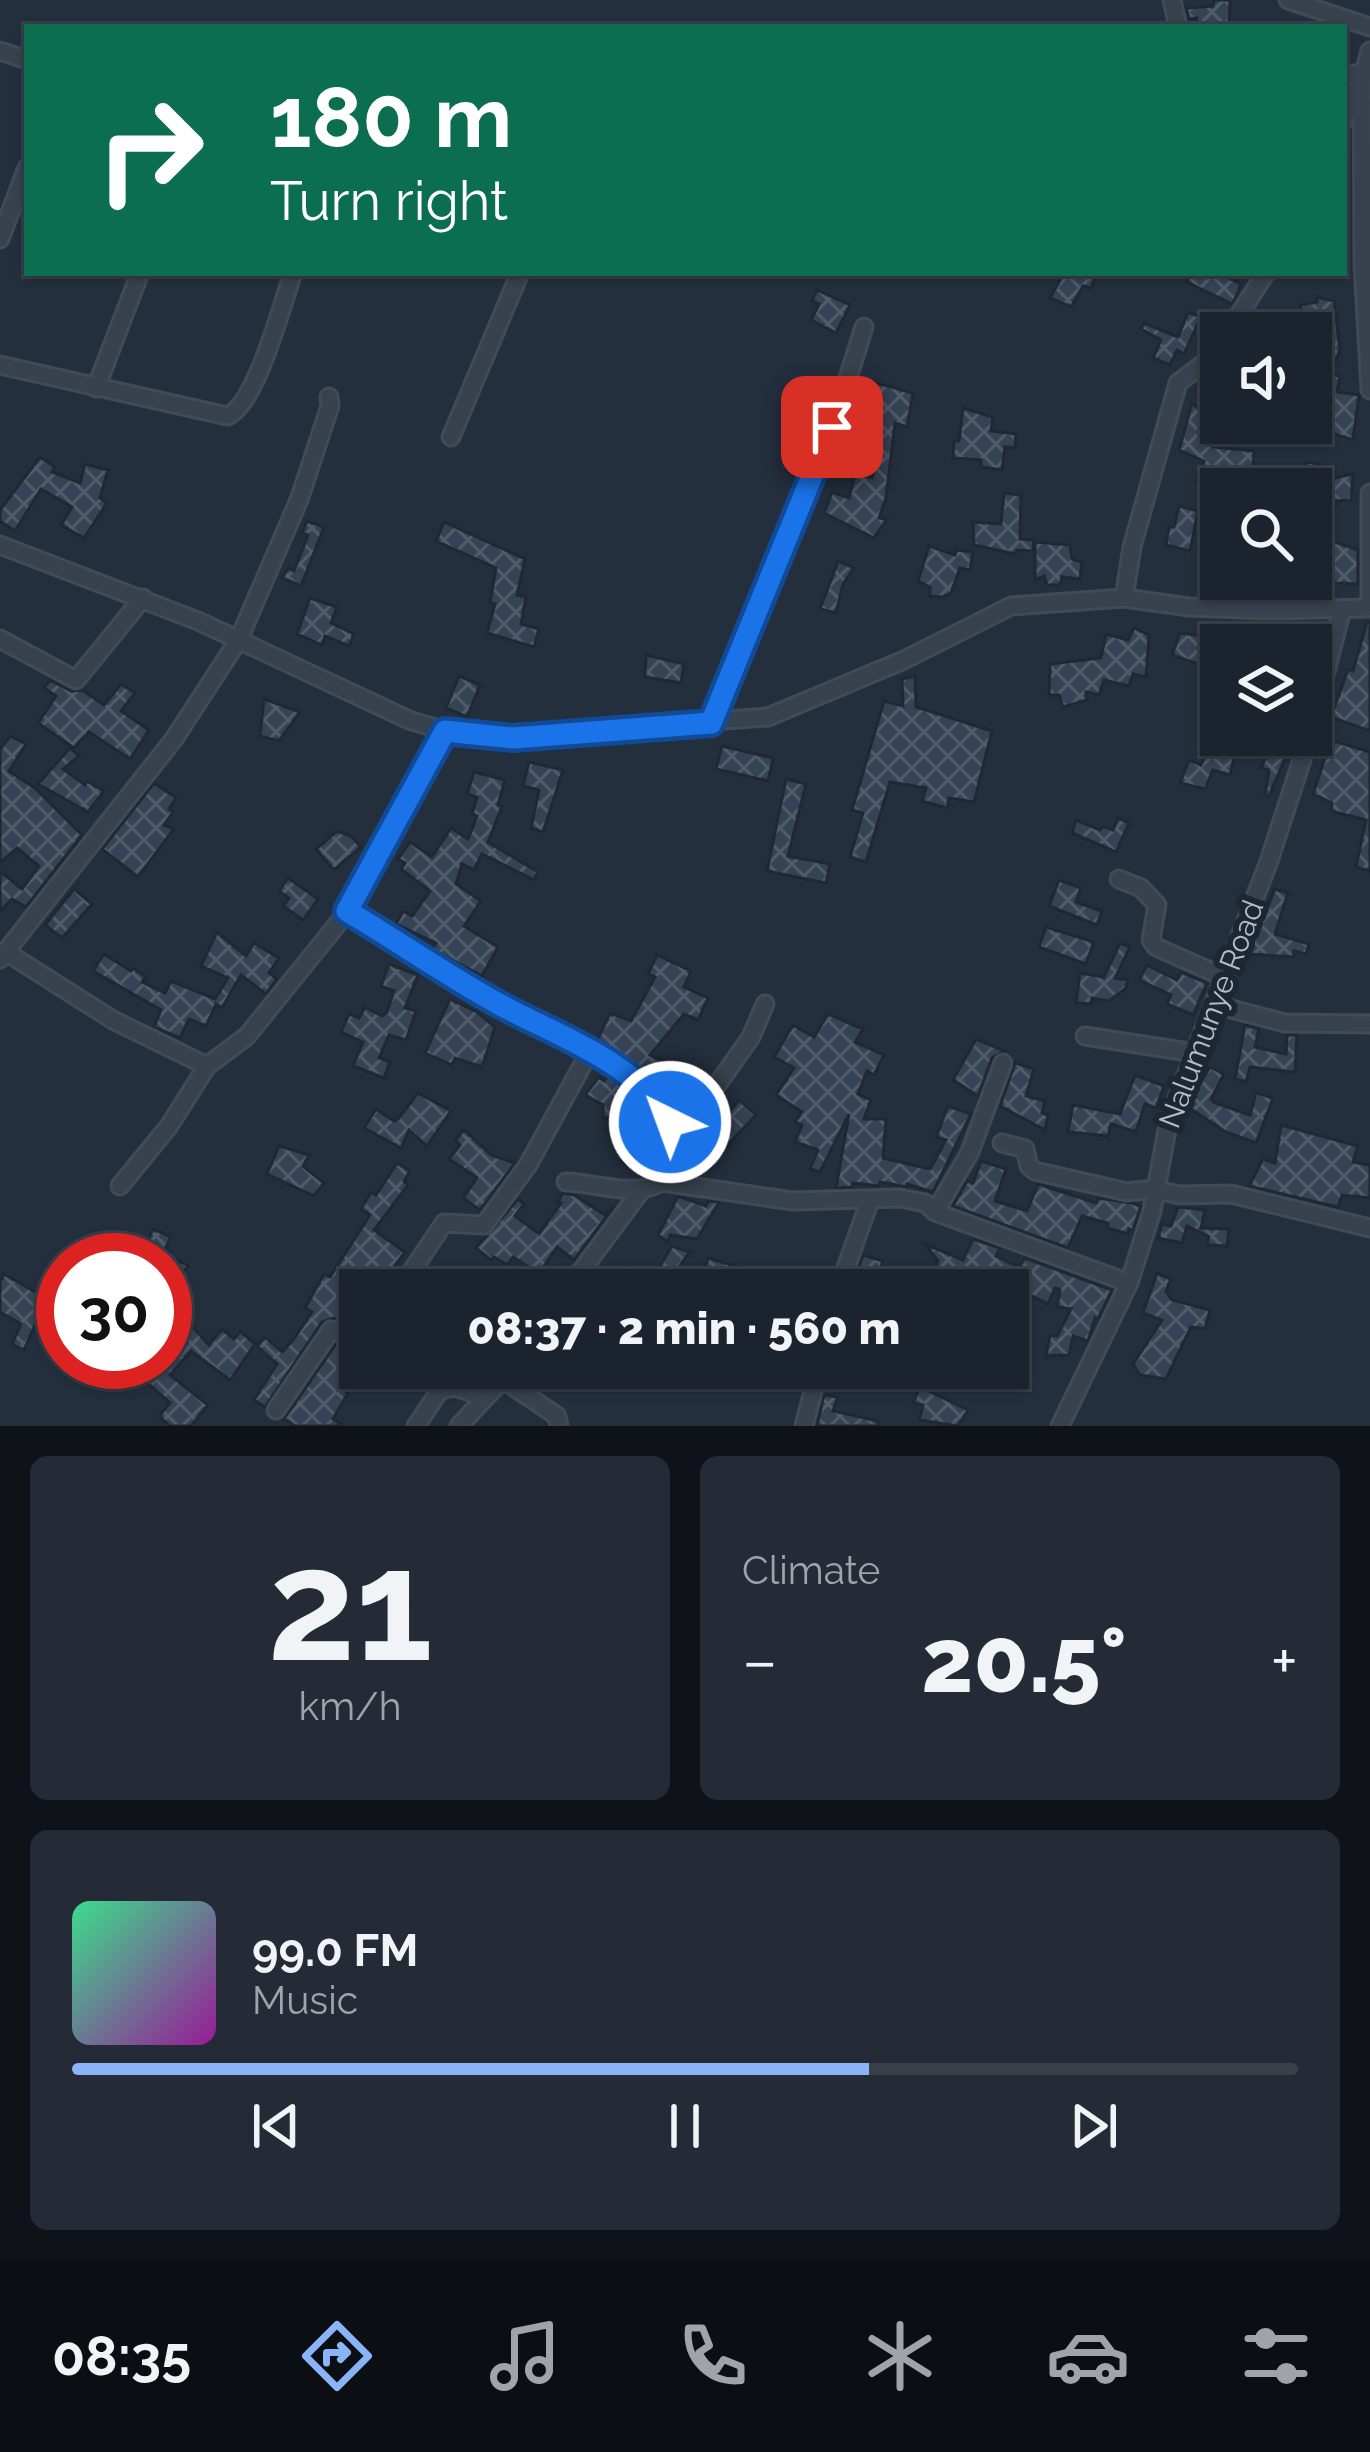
<!DOCTYPE html>
<html lang="en">
<head>
<meta charset="utf-8">
<style>
  body { margin:0; font-family:Raleway,sans-serif; background:#242b36; color:#f1f3f6; height:100vh; display:flex; flex-direction:column; font-size:45px; white-space:nowrap }
  * { box-sizing:border-box; margin:0 }
  p { font-size:39px; color:#a0a4aa }
  .icon { flex:none; width:66px; height:66px; fill:none; stroke:currentColor; stroke-width:2; stroke-linecap:round; stroke-linejoin:round }
  .map { position:relative; height:1426px; overflow:hidden }
  .details { display:flex; flex-direction:column; gap:30px; padding:30px; background:#0f1319; flex:1 }
  .details>* { flex:none }
  .banner { position:absolute; left:24px; top:24px; width:1323px; height:252px; border-radius:0px; box-shadow:0 3px 9px #0004,0 0 0 3px #39404a; background:#0b6e4f; color:#fff; overflow:hidden }
  .fabs { position:absolute; left:1200px; top:312px; display:grid; gap:24px }
  .fabs a { display:grid; place-items:center; width:132px; height:132px; border-radius:0px; background:#1b232e; box-shadow:0 3px 9px #0004,0 0 0 3px #39404a; font-size:60px }
  .speed { position:absolute; left:36px; top:1233px; display:flex; gap:24px; font-size:60px; font-weight:700; text-align:center }
  .speed>* { display:grid; place-content:center; width:156px; height:156px; border-radius:50%; background:#1b232e; box-shadow:0 3px 9px #0004,0 0 0 3px #39404a; line-height:1 }
  .speed .limit { border:18px solid #d22; background:#fff; color:#111 }
  .pin { position:absolute; display:grid; place-items:center; width:102px; height:102px; color:#fff; margin:-51px; border-radius:24px; box-shadow:0 6px 18px #0006 }
  .me { position:absolute; width:132px; margin:-66px; rotate:318deg; stroke-linejoin:round; filter:drop-shadow(0 0 9px #0008) }
  .turn { display:flex; align-items:center; gap:42px; height:252px; padding:0 48px; font-size:54px }
  .turn .icon { width:156px; height:156px; stroke-width:2.5 }
  .turn b { display:block; font-size:84px; line-height:102px }
  .big { font-size:90px; font-weight:800; line-height:1.1 }
  .details .card { flex:1; display:flex; flex-direction:column; justify-content:center; gap:18px; min-width:0; padding:0 42px; border-radius:18px; background:#242b36 }
  .details .dial { align-items:center; gap:0 }
  .dial b { font-size:156px; line-height:1 }
  .song { display:flex; align-items:center; gap:36px }
  .cover { width:144px; height:144px; border-radius:18px; background:linear-gradient(135deg,hsl(150 70% 55%),hsl(300 70% 35%)) }
  .played { height:12px; border-radius:6px; background:linear-gradient(90deg,#8ab4f8 65%,#39404a 65%) }
  .keys { display:flex; justify-content:space-around; direction:ltr }
  .heat { display:flex; justify-content:space-between; align-items:center; font-size:66px; direction:ltr }
  .details .tiles { flex:1; display:grid; gap:30px; grid-template-columns:1fr 1fr }
  .card:last-child { grid-column:span 2 }
  .trip { position:absolute; left:339px; top:1269px; width:690px; height:120px; border-radius:0px; background:#1b232e; box-shadow:0 3px 9px #0004,0 0 0 3px #39404a; font-weight:800; line-height:120px; text-align:center }
  .menu { display:flex; height:192px; justify-content:space-around; align-items:center; background:#0b0e12; color:#a0a4aa }
  .menu .icon { width:84px; height:84px }
  .menu .active { color:#8ab4f8 }
  .menu b { font-size:54px; color:#f1f3f6 }
  .map>svg:first-child { display:block }
  .building { fill:url(#building-cross-hatch); stroke:#1f2835; stroke-width:3 }
  .lines { fill:none; stroke-linecap:round; stroke-linejoin:round }
  .minor-casing { stroke:#414a57; stroke-width:21 }
  .minor { stroke:#38414e; stroke-width:15 }
  .route-casing { stroke:#114b97; stroke-width:30 }
  .route { stroke:#1a73e8; stroke-width:21 }
  .labels { text-anchor:middle; dominant-baseline:central; stroke-width:12; stroke-linejoin:round; paint-order:stroke }
  .street-label { font-size:30px; fill:#b4bcc9; stroke:#1d2633 }
</style>
</head>
<body>
<div class="map">
<svg width="1370" height="1426" viewBox="0 0 1370 1426">
  <defs>
    <pattern id="building-cross-hatch" width="8" height="8" patternUnits="userSpaceOnUse" patternTransform="scale(3)"><rect width="8" height="8" fill="#364354"/><path d="M0 0l8 8M0 8l8-8" fill="none" stroke="#515c6b"/></pattern>
  </defs>
  <rect width="100%" height="100%" fill="#242f3e"/>
  <g class="building">
    <path d="M1214,0H1230L1229,27H1196L1197,18L1189,19L1186,8L1213,6Z"/>
    <path d="M1064,273H1097L1091,288L1083,286L1071,307L1050,298Z"/>
    <path d="M1191,273H1218L1241,284L1236,297L1232,304L1187,282Z"/>
    <path d="M817,290L850,305L836,333L811,320L819,304L812,301Z"/>
    <path d="M1316,297L1334,301L1340,349L1331,375L1340,376L1337,392L1359,395L1353,440L1315,428L1317,420L1311,418L1324,358L1312,353L1320,328L1300,322L1301,305L1317,302Z"/>
    <path d="M1188,312L1201,317L1184,354L1177,350L1170,365L1153,358L1161,340L1141,329L1144,323L1178,337Z"/>
    <path d="M866,380L913,393L907,427L895,423L886,498L879,518L887,519L874,538L824,513L832,492L849,498L855,474L872,478L881,430L851,421Z"/>
    <path d="M1192,403L1221,427L1213,447L1254,451L1253,467L1258,470L1249,489H1215L1196,481L1204,461L1179,450Z"/>
    <path d="M963,408L993,417L991,431L1016,434L1015,448L1005,447L1002,470L981,467V460L953,458L954,441H959Z"/>
    <path d="M40,457L55,467L52,472L80,483L85,464L108,470L100,498L107,503L84,538L61,525L72,507L41,489L15,531L0,521V510Z"/>
    <path d="M1307,462L1335,467L1334,478L1353,474L1351,500L1336,501L1335,509L1318,508L1319,498L1311,499V489H1296L1297,475L1305,474Z"/>
    <path d="M1004,493L1021,495L1020,539L1034,540L1033,551L1017,550L1015,554L974,545L973,522L1001,524Z"/>
    <path d="M1179,506L1198,511L1190,551L1166,545L1169,526L1174,527Z"/>
    <path d="M307,521L324,527L301,586L282,578L288,568L294,571L308,535L302,533Z"/>
    <path d="M444,522L525,559L517,595L526,597L521,624L539,629L534,647L487,633L495,604L490,603L496,568L436,541Z"/>
    <path d="M1318,536L1358,550V584L1311,582Z"/>
    <path d="M1035,542L1070,545L1072,559L1082,562L1080,579L1062,577L1060,585H1047L1044,576L1035,580Z"/>
    <path d="M929,546L955,555L956,550L973,552L970,570L960,568L951,593L942,597L930,596V587L918,581Z"/>
    <path d="M838,561L854,568L843,584L836,613L820,609Z"/>
    <path d="M310,598L337,607L331,623L354,634L349,646L325,636L322,645L297,634Z"/>
    <path d="M1367,622H1370V731L1331,717L1348,669L1353,671Z"/>
    <path d="M1134,628L1149,635L1146,677L1133,674L1129,686L1104,680L1099,695L1086,692L1087,700L1063,707L1059,695H1049L1050,664L1101,658L1106,634L1128,640Z"/>
    <path d="M1180,633L1210,637L1198,664L1172,655Z"/>
    <path d="M646,655L684,664L681,683L645,677Z"/>
    <path d="M459,676L480,685L467,717L446,708Z"/>
    <path d="M915,676L916,707L992,731L974,802L949,798L947,808L922,801L926,788L890,782L866,862L850,857L863,813L852,810L884,701L903,706L902,679Z"/>
    <path d="M50,680L71,691L82,690L104,705L121,684L135,693L121,711L149,730L130,759L89,732L74,748L38,723L56,696L44,688Z"/>
    <path d="M264,699L300,712L279,741L260,736Z"/>
    <path d="M1257,735H1295L1269,796L1265,795L1269,770L1261,768L1269,750L1254,744Z"/>
    <path d="M10,736L26,744L9,771L35,788L82,835L26,907L12,899L0,911V871L22,889L39,866L17,848L0,863V750Z"/>
    <path d="M1331,740L1370,752V871L1356,867L1366,820L1331,811L1332,803L1313,794Z"/>
    <path d="M1210,745L1235,754L1230,775L1213,770L1205,789L1180,783L1189,760L1201,765Z"/>
    <path d="M722,746L773,758L768,781L716,769Z"/>
    <path d="M70,748L79,756L63,769L85,785L87,781L104,791L88,812L38,784Z"/>
    <path d="M529,762L563,770L543,832L531,828L539,790L523,786Z"/>
    <path d="M474,772L505,780L498,805L502,806L488,842L538,872L534,880L482,854L474,870L462,864L456,884L481,901L464,926L498,947L482,976L432,949L436,943L396,924L403,911L412,916L430,891L401,869L405,863L398,859L410,842L432,857L451,828L468,839L477,816L472,814L477,797L467,794Z"/>
    <path d="M786,779L806,784L788,856L830,864L826,883L767,871Z"/>
    <path d="M154,783L176,798L169,809L173,812L164,825L174,829L138,877L102,849Z"/>
    <path d="M1118,818L1129,823L1116,852L1072,833L1076,820L1100,830L1103,826L1113,830Z"/>
    <path d="M337,831L351,836L361,847L334,870L316,849Z"/>
    <path d="M288,878L318,899L303,920L283,906L289,898L279,891Z"/>
    <path d="M1059,880L1081,888L1076,902L1102,911L1097,925L1049,906Z"/>
    <path d="M74,889L92,904L62,938L45,925Z"/>
    <path d="M1275,889L1288,893L1275,934L1309,944L1306,954L1294,951V957L1248,954Z"/>
    <path d="M1046,927L1094,942L1086,964L1039,947Z"/>
    <path d="M217,932L246,956L254,943L279,958L269,973L277,979L266,994L241,975L222,1008L216,1004L206,1026L189,1019L180,1038L154,1027L161,1010L93,971L104,954L131,971L133,968L146,977L142,982L165,993L171,981L215,999L228,978L201,966Z"/>
    <path d="M1120,943L1130,947L1115,978L1127,980L1126,988L1109,1001L1092,998L1091,1004L1076,1003L1080,973L1104,977Z"/>
    <path d="M657,955L691,971L684,987L708,998L698,1020L684,1014L650,1055L685,1071L701,1086L686,1107L668,1090L677,1080L646,1066L643,1072L598,1039L610,1013L631,1021L655,977L648,974Z"/>
    <path d="M389,964L418,975L405,1008L416,1011L406,1040L389,1035L379,1058L390,1062L384,1078L353,1066L363,1042L341,1032L349,1014L359,1018L365,1007L382,1016L387,1012L394,991L381,986Z"/>
    <path d="M1147,965L1177,980L1181,972L1207,983L1193,1015L1167,1004L1171,995L1139,980Z"/>
    <path d="M450,999L477,1012L495,1027L482,1067L455,1058L452,1065L425,1053Z"/>
    <path d="M828,1014L863,1029L855,1042L884,1055L874,1075L867,1071L858,1094L871,1100L864,1119H886L883,1158L930,1169L946,1140L936,1137L948,1106L971,1114L933,1192L907,1184V1187L880,1182L879,1186L853,1183L852,1187L836,1188L849,1114L820,1172L810,1169L818,1150L795,1142L802,1125L795,1122L802,1112L776,1095L794,1068L774,1057L793,1025L814,1037Z"/>
    <path d="M1245,1025L1259,1029L1255,1047L1286,1054L1287,1035H1297L1295,1072L1250,1067L1246,1082L1235,1079Z"/>
    <path d="M976,1039L1005,1051L992,1058L978,1096L953,1080Z"/>
    <path d="M1015,1063L1034,1069L1026,1096L1045,1101L1042,1113L1048,1115L1045,1130L1000,1106Z"/>
    <path d="M1210,1067L1224,1074L1211,1099L1215,1103L1250,1115L1256,1093L1273,1098L1256,1143L1224,1131L1191,1109L1194,1093Z"/>
    <path d="M1135,1075L1164,1086L1156,1108L1145,1104L1136,1132L1111,1124L1108,1136L1068,1132L1073,1105L1120,1114Z"/>
    <path d="M608,1076L634,1096L623,1117L603,1118V1105L585,1095L599,1077L604,1081Z"/>
    <path d="M418,1093L451,1111L427,1146L409,1130L401,1148L364,1128L376,1109L394,1121L398,1119Z"/>
    <path d="M739,1100L756,1115L708,1165L689,1146L698,1135L711,1133Z"/>
    <path d="M1281,1125L1358,1146L1353,1162L1370,1165V1198L1342,1195L1338,1207L1249,1186L1263,1159L1275,1163Z"/>
    <path d="M464,1130L491,1155L515,1163L480,1210L463,1198L477,1178L449,1159L460,1145L455,1140Z"/>
    <path d="M279,1146L309,1155L303,1166L324,1183L314,1196L267,1174Z"/>
    <path d="M981,1161L1006,1169L995,1201L1027,1211L1038,1184L1096,1203L1098,1198L1132,1203L1141,1206L1133,1230L1129,1229L1128,1234L1107,1228L1108,1223L1082,1216L1068,1248L953,1206L967,1181L973,1183Z"/>
    <path d="M397,1163L410,1171L404,1181L408,1185L374,1230L405,1252L390,1272L393,1274L383,1290H360V1326L333,1318L322,1322L265,1407L254,1400L277,1364L257,1346L265,1337L282,1352L293,1340L312,1312L305,1308L324,1274L330,1277L370,1215L361,1209L371,1192L376,1195Z"/>
    <path d="M563,1193L574,1195L605,1215L615,1205L574,1260L557,1247L539,1274L513,1257L507,1265L494,1257L491,1260L476,1248L518,1199L524,1204L515,1216L539,1234L561,1203L558,1202Z"/>
    <path d="M678,1196L706,1206L708,1201L719,1202L697,1239L670,1235L668,1242L658,1235Z"/>
    <path d="M1178,1207L1205,1210L1201,1228L1229,1229L1227,1246L1207,1245L1209,1237L1187,1226L1182,1243L1158,1238L1162,1224L1171,1226Z"/>
    <path d="M153,1229L171,1237L165,1249L171,1252L168,1257L188,1265L165,1307V1260H128L138,1236L148,1240Z"/>
    <path d="M973,1239L1000,1248L996,1256L1019,1267L1025,1258L1112,1290L1098,1319L1095,1318L1088,1341L1073,1336L1069,1355L1046,1356L1050,1335L1057,1336L1071,1309L1057,1307L1060,1290L1055,1288L1048,1304L1020,1290L1009,1318L1028,1322L1018,1357L1008,1353V1290H994L957,1269L950,1286L958,1290H862L867,1274L857,1272L863,1255L883,1261L877,1279L901,1287L908,1269L930,1278L938,1261L925,1244L963,1260Z"/>
    <path d="M672,1246L690,1252L664,1287L670,1290H615L630,1266L652,1279Z"/>
    <path d="M708,1258L739,1267L730,1290L714,1285L712,1290L700,1284Z"/>
    <path d="M1157,1273L1171,1279L1166,1291L1172,1300L1210,1310L1205,1329L1191,1327L1166,1379L1140,1375L1133,1364L1162,1320L1143,1313Z"/>
    <path d="M4,1274L51,1301L41,1311L24,1350L12,1344L21,1324L0,1312V1282Z"/>
    <path d="M191,1325L209,1345L222,1329L234,1339L240,1331L255,1344L230,1380L191,1351L170,1375L208,1405L191,1426H170L159,1416L170,1403L124,1362H165V1342L170,1346Z"/>
    <path d="M336,1344L360,1351V1368H401L390,1384L379,1377L375,1384L351,1366L338,1387L348,1393L333,1419L344,1426H295L284,1419Z"/>
    <path d="M920,1387L968,1410L958,1426L919,1420L923,1405L913,1403Z"/>
    <path d="M824,1395L838,1397L833,1411L878,1421V1426H817Z"/>
  </g>
  <g class="lines">
    <g class="minor-casing">
      <g id="minor">
        <path d="M1172,0L1178,27"/>
        <path d="M1288,0L1370,27"/>
        <path d="M0,51L27,60"/>
        <path d="M1370,51L1362,81L1363,265L1370,390"/>
        <path d="M1344,76L1364,72"/>
        <path d="M1344,120L1360,84"/>
        <path d="M0,239L27,168"/>
        <path d="M1227,333L1266,273"/>
        <path d="M0,365L227,416C256,406 282,304 293,273"/>
        <path d="M96,388L140,273"/>
        <path d="M451,437L520,273"/>
        <path d="M1370,493V601"/>
        <path d="M0,545L198,621L409,720L445,731L488,737L768,717L904,660L1011,606L1124,598L1189,607L1264,610L1370,608"/>
        <path d="M1124,598L1132,547L1178,383L1208,360L1221,342"/>
        <path d="M0,639L76,680L143,598"/>
        <path d="M711,723L824,455L864,327"/>
        <path d="M1311,731L1342,609"/>
        <path d="M1119,879L1141,888L1157,905L1151,940L1156,947L1226,978"/>
        <path d="M348,911C396,940 443,971 491,1000C547,1034 665,1069 676,1143L662,1182C635,1198 597,1183 566,1182"/>
        <path d="M6,952L113,1020L207,1066L247,1036L348,911L445,731"/>
        <path d="M0,959L174,739L239,639L299,500L330,406L329,397"/>
        <path d="M1216,1005L1285,1023L1370,1024"/>
        <path d="M1085,1036L1195,1053"/>
        <path d="M676,1143L751,1037L765,1004"/>
        <path d="M1002,1143L1025,1149L1029,1166L1035,1171L1127,1192L1154,1189L1179,1195L1231,1194L1370,1228"/>
        <path d="M662,1182L792,1201L900,1198L925,1203L935,1212L1129,1283"/>
        <path d="M120,1186L169,1126L207,1066"/>
        <path d="M935,1212L970,1152L1003,1063"/>
        <path d="M399,1290L444,1223L484,1225L528,1165L590,1051"/>
        <path d="M567,1290L640,1192"/>
        <path d="M838,1290L870,1200"/>
        <path d="M505,1381L557,1416L559,1426"/>
        <path d="M276,1410L331,1330L360,1339"/>
        <path d="M416,1426L440,1390L455,1387L486,1397"/>
        <path d="M459,1426L513,1368"/>
        <path d="M804,1426L819,1368"/>
        <path d="M1060,1426L1129,1283L1152,1211L1169,1119L1268,864L1310,735"/>
      </g>
    </g>
    <use href="#minor" class="minor"/>
  </g>
  <g class="lines">
    <g class="route-casing">
      <path id="route" d="M670,1122C635,1060 556,1036 497,1003C446,975 398,941 347,911L445,731L513,738L711,723L832,427"/>
    </g>
    <use href="#route" class="route"/>
  </g>
  <g class="labels">
    <g class="street-label">
      <text transform="translate(1211 1014) rotate(-69)">Nalumunye Road</text>
    </g>
  </g>
</svg>
<div class="fabs">
<a><svg class="icon" aria-label="sound" viewBox="0 0 24 24"><path d="M4 9h4l5-4v14l-5-4H4zM17 9q2 3 0 6"/></svg></a>
<a><svg class="icon" aria-label="search" viewBox="0 0 24 24"><circle cx="10" cy="10" r="6"/><path d="M15 15l6 6"/></svg></a>
<a><svg class="icon" aria-label="layers" viewBox="0 0 24 24"><path d="M12 4l9 5-9 5-9-5zM3 14l9 5 9-5"/></svg></a>
</div>
<div class="speed"><div class="limit">30</div></div>
<div class="pin" style="left:832px;top:427px;background:#d93025"><svg class="icon" aria-label="arrive" viewBox="0 0 24 24"><path d="M6 21V4h12l-3 4 3 4H6"/></svg></div>
<svg class="me" style="left:670px;top:1122px" viewBox="-20 -20 40 40"><circle r="17" fill="#1a73e8" stroke="#fff" stroke-width="3"/><path d="M0-11L8 9 0 5-8 9z" fill="#fff"/></svg>
<div class="trip">08:37 · 2 min · 560 m</div>
<div class="banner">
<div class="turn"><svg class="icon" aria-label="right" viewBox="0 0 24 24"><path d="M7 20v-9h11M14 6l5 5-5 5"/></svg><div><b>180 m</b>Turn right</div></div>
</div>
</div>
<section class="details">
<div class="tiles">
<div class="card dial"><b>21</b><p>km/h</p></div>
<div class="card"><p>Climate</p>
<div class="heat"><a>−</a><b class="big">20.5°</b><a>+</a></div>
</div>
<div class="card">
<div class="song"><i class="cover"></i><div><b>99.0 FM</b><p>Music</p></div></div>
<div class="played"></div>
<div class="keys"><svg class="icon" aria-label="previous" viewBox="0 0 24 24"><path d="M18 5L8 12l10 7zM5 5v14"/></svg><svg class="icon" aria-label="pause" viewBox="0 0 24 24"><path d="M8 5v14M16 5v14"/></svg><svg class="icon" aria-label="next" viewBox="0 0 24 24"><path d="M6 5l10 7-10 7zM19 5v14"/></svg></div>
</div>
</div>
</section>
<nav class="menu">
<b>08:35</b>
<svg class="icon active" aria-label="directions" viewBox="0 0 24 24"><path d="M12 3l9 9-9 9-9-9zM9 14v-3h6M13 9l2 2-2 2"/></svg>
<svg class="icon" aria-label="music" viewBox="0 0 24 24"><path d="M9 18V5l10-2v13"/><circle cx="6" cy="18" r="3"/><circle cx="16" cy="16" r="3"/></svg>
<svg class="icon" aria-label="phone" viewBox="0 0 24 24"><path d="M5 4h4l2 5-3 2q2 4 5 5l2-3 5 2v4C11 20 4 13 5 4z"/></svg>
<svg class="icon" aria-label="climate" viewBox="0 0 24 24"><path d="M12 3v18M4 7l16 10M4 17L20 7"/></svg>
<svg class="icon" aria-label="car" viewBox="0 0 24 24"><path d="M5 17H2v-5l4-1 3-4h7l3 4 3 1v5h-3M9 17h6M6 11h13"/><circle cx="7" cy="17" r="2"/><circle cx="17" cy="17" r="2"/></svg>
<svg class="icon" aria-label="filters" viewBox="0 0 24 24"><path d="M4 7h16M4 17h16"/><circle cx="9" cy="7" r="2"/><circle cx="15" cy="17" r="2"/></svg>
</nav>
</body>
</html>
